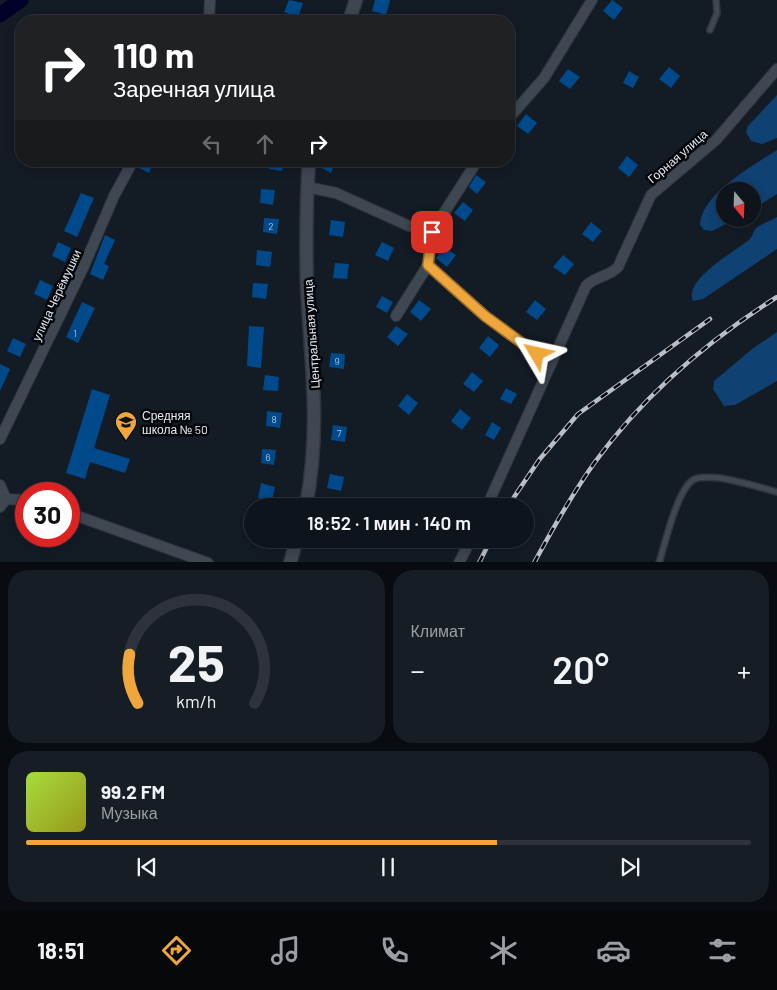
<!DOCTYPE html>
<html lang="ru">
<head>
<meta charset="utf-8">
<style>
  body { margin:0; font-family:Barlow,sans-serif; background:#171d25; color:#f1f3f6; height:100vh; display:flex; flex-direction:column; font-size:19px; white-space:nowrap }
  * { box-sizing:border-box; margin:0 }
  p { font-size:16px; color:#9b9ea3 }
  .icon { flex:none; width:28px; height:28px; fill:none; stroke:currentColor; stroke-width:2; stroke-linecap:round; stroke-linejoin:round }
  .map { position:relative; height:562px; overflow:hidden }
  .details { display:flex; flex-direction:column; gap:8px; padding:8px; background:#080b0f; flex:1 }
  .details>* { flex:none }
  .hud { position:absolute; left:15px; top:15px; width:500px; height:152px; border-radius:20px; box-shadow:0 2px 12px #0003,0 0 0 1px #2e333b; background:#202124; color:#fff; overflow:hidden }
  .needle { width:32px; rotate:161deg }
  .tools { position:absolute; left:716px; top:182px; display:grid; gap:10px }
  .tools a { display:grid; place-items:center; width:45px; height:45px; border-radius:50%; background:#0e141c; box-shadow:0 2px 12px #0003,0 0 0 1px #2e333b; font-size:25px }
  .speed { position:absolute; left:15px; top:482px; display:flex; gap:10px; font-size:25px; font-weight:700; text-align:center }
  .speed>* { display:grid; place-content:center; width:65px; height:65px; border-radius:50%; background:#0e141c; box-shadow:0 2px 12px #0003,0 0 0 1px #2e333b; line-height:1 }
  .speed .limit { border:8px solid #d22; background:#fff; color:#111 }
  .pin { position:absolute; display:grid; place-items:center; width:42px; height:42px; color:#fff; margin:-21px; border-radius:10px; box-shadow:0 2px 8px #0006 }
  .me { position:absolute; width:55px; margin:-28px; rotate:306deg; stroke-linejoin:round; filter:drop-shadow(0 0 4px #0008) }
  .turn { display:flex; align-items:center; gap:18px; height:105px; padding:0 15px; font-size:22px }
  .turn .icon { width:65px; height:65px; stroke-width:2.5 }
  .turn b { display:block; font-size:35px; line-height:42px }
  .lanes { display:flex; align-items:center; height:48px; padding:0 15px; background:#0003; justify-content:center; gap:25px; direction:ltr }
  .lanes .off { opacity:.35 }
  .big { font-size:38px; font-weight:600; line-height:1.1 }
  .details .widget { flex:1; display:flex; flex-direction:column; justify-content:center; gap:8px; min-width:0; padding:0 18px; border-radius:20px; background:#171d25 }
  .details .dial { align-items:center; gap:0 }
  .dial svg { height:130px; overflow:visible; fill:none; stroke:#2e333b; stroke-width:7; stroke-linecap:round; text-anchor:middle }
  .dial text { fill:#f1f3f6; stroke:none }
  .song { display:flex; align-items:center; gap:15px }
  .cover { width:60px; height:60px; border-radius:8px; background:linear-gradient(135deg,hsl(80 70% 55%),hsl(60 70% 35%)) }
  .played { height:5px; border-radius:2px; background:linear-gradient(90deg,#efa73d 65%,#2e333b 65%) }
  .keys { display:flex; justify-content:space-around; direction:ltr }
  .heat { display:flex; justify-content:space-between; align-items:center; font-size:28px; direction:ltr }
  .details .tiles { flex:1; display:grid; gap:8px; grid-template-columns:1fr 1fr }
  .widget:last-child { grid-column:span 2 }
  .trip { position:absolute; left:244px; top:498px; width:290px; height:50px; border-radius:25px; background:#0e141c; box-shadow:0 2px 12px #0003,0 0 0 1px #2e333b; font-weight:600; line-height:50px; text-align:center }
  .tabs { display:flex; height:80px; justify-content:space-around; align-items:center; background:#06080b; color:#9b9ea3 }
  .tabs .icon { width:35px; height:35px }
  .tabs .on { color:#efa73d }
  .tabs b { font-size:22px; color:#f1f3f6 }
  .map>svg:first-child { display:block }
  .green { fill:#104173 }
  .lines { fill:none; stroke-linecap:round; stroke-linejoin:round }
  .river { stroke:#000029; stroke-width:15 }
  .building { fill:#004a8c }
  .service-casing { stroke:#30343c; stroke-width:8 }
  .minor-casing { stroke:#30343c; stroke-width:12 }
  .tertiary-casing { stroke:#30343c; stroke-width:15 }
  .service { stroke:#3e4752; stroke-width:5 }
  .minor { stroke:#3e4752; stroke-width:10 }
  .tertiary { stroke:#3e4752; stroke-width:12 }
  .rail-casing { stroke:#b9bfc6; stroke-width:4.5 }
  .rail { stroke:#04060a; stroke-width:2.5; stroke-dasharray:8; stroke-linecap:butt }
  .route-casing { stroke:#9b6d28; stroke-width:12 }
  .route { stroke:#efa73d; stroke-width:9 }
  .labels { text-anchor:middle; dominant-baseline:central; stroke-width:5; stroke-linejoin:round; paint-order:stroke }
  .number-label { font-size:10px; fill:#acc3d8 }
  .street-label { font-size:12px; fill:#e6ebf2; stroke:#04060a }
  .poi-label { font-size:12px; fill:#e6ebf2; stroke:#04060a; text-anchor:start }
</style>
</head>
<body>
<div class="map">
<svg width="777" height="563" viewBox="0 0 777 563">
  <rect width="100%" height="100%" fill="#131b25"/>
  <g class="green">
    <path d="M777,95V138L762,144L751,141L746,132L748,126Z"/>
    <path d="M777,150V194L753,209L752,191H725V219H736L712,231L704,230L700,225C701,194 753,166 777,150Z"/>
    <path d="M777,217V249L703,299L693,301C683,280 735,251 748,241C752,238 753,232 756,228C762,223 771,221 777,217Z"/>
    <path d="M777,332V381L735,405L724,406L713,389L714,381L752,349Z"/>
  </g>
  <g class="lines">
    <path class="river" d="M0,15L21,0"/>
  </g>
  <g class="building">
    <path d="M289,0L303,3L298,17L284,12Z"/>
    <path d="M375,0H390L386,15L372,11Z"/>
    <path d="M612,0L623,8L614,20L603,11Z"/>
    <path d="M669,67L680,76L671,88L659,79Z"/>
    <path d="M568,69L580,77L570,89L559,81Z"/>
    <path d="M629,71L639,77L633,88L623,83Z"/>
    <path d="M526,114L537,123L528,134L517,126Z"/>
    <path d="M627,156L638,165L629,177L618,168Z"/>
    <path d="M140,161H154L149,173L137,167Z"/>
    <path d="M269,161H284L282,171L269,169Z"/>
    <path d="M320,161H336L331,173L318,166Z"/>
    <path d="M476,175L486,182L477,194L469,187Z"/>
    <path d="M261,189L275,190L273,205L260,203Z"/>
    <path d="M81,193L94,198L77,237L64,231Z"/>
    <path d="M463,202L473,210L465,221L454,213Z"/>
    <path d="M264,218L279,219L277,234L263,232Z"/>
    <path d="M331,220L345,222L343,237L329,235Z"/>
    <path d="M591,222L602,231L593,242L582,234Z"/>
    <path d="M105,235L115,240L104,264L109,266L103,280L90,274Z"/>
    <path d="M58,242L71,248L65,262L52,256Z"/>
    <path d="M382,242L394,248L388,261L375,255Z"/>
    <path d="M445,247L456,255L447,267L436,258Z"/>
    <path d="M257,250L272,252L270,267L256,265Z"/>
    <path d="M563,255L574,264L565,275L553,267Z"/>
    <path d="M335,263L349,264L347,279L333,278Z"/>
    <path d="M40,280L53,286L47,300L34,294Z"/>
    <path d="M253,283L268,284L266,299L252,297Z"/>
    <path d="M382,296L393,302L387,313L376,307Z"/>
    <path d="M419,300L431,309L421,321L410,312Z"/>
    <path d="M535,300L546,309L537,320L526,312Z"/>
    <path d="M82,302L95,308L78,343L66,337Z"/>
    <path d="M249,326L264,327L261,368L247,366Z"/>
    <path d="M396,326L408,334L398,346L387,337Z"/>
    <path d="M488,336L499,345L490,357L479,348Z"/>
    <path d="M13,338L26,344L20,357L7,351Z"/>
    <path d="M331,353L345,354L344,369L329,367Z"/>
    <path d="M0,364L10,369L0,391Z"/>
    <path d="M472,372L483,381L474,392L463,384Z"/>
    <path d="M265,375L279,377L278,391L263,390Z"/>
    <path d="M506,388L517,394L511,404L500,399Z"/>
    <path d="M92,389L110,395L94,448L130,459L125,473L90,462L85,479L66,473Z"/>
    <path d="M407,394L418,403L409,415L398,406Z"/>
    <path d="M460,409L471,418L462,430L451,421Z"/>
    <path d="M267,411L282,413L280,428L266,426Z"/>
    <path d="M492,422L501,428L494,440L485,435Z"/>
    <path d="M333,425L347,427L345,442L331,440Z"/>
    <path d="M262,449L276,450L274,465L261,463Z"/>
    <path d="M330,474L344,477L341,491L327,488Z"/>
    <path d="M261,483L275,487L272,501L258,498Z"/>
  </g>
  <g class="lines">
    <g class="service-casing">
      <g id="service">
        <path d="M710,30L717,13L716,0"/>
        <path d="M659,563C665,544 677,490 693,480C709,471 759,487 777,492"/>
      </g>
    </g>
    <g class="minor-casing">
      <g id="minor">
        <path d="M209,21L210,0"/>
        <path d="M509,118L544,78L592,0"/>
        <path d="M307,187L336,193L409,226L432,232"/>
        <path d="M428,265L485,316L550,364"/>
        <path d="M396,316L428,265L432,232L477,161"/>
        <path d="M0,439L84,266L114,196L133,161"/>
        <path d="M0,485L6,499"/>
        <path d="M487,506L586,286C595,276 609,277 618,267L651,195L716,140L777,69"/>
        <path d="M0,507L6,499L26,500"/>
        <path d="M69,513L208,563"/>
        <path d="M459,563L471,539"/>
      </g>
    </g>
    <g class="tertiary-casing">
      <g id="tertiary">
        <path d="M349,21L356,0"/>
        <path d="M306,506C321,428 311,364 307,287C306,245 306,203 309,161"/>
        <path d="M290,563L297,539"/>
      </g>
    </g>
    <use href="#service" class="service"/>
    <use href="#minor" class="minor"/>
    <use href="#tertiary" class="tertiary"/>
    <g class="rail-casing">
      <g id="rail">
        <path d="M508,506L539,460L578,414L710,319"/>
        <path d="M479,563L491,539"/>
        <path d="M534,563C553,528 572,494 595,462C644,395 707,341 777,297"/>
      </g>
    </g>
    <use href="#rail" class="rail"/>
  </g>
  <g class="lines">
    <g class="route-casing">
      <path id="route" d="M432,232L428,265L485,316L537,354"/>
    </g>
    <use href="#route" class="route"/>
  </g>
  <defs>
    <g id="school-pin" transform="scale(1.125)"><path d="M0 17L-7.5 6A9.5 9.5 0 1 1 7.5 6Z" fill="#efa73d" stroke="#04060a"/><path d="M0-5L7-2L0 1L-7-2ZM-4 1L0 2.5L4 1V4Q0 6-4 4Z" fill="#111"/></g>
  </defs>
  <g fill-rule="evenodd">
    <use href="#school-pin" x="126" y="422"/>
  </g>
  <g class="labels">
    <g class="number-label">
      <text x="271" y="226">2</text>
      <text x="75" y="333">1</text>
      <text x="337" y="361">9</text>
      <text x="274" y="419">8</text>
      <text x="339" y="433">7</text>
      <text x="268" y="457">6</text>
    </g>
    <g class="street-label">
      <text transform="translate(677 156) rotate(-41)">Горная улица</text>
      <text transform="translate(56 295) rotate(-65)">улица Черёмушки</text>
      <text transform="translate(311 334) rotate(-94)">Центральная улица</text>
    </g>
    <g class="poi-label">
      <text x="142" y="415">Средняя<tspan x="142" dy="14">школа № 50</tspan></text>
    </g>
  </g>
</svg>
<div class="tools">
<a><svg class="needle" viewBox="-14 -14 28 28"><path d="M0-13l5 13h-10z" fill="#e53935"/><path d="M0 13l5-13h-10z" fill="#9b9ea3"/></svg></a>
</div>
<div class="speed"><div class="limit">30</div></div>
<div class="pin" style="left:432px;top:232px;background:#d93025"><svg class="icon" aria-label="arrive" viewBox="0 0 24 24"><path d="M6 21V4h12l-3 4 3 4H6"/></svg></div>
<svg class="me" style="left:537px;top:354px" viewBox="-20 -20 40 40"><path d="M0-17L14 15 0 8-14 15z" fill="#efa73d" stroke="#fff" stroke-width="4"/></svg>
<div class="trip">18:52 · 1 мин · 140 m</div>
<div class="hud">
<div class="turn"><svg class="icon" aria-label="right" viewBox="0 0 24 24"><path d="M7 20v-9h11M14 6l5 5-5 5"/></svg><div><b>110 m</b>Заречная улица</div></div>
<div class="lanes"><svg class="icon off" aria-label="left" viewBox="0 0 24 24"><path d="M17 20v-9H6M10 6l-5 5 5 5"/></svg><svg class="icon off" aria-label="ahead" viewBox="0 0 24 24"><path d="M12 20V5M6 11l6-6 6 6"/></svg><svg class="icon" aria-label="right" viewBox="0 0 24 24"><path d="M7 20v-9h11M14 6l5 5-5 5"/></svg></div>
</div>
</div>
<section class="details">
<div class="tiles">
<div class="widget dial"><svg viewBox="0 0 100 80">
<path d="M14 69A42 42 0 1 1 86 69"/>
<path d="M14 69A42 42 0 0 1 9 39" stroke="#efa73d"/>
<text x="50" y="56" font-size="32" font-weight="700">25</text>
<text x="50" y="72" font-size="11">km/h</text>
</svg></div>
<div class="widget"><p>Климат</p>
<div class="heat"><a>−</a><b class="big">20°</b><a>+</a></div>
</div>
<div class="widget">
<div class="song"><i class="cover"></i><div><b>99.2 FM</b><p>Музыка</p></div></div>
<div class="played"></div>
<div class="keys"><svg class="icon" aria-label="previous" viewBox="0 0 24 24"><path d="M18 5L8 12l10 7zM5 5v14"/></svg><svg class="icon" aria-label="pause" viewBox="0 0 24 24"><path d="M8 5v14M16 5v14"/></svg><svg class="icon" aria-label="next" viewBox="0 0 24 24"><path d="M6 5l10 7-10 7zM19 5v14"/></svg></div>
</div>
</div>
</section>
<nav class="tabs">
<b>18:51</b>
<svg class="icon on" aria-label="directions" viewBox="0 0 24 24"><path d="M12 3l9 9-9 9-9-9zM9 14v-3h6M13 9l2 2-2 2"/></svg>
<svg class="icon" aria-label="music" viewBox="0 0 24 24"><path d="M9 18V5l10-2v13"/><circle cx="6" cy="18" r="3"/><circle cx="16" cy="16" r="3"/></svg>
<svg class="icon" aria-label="phone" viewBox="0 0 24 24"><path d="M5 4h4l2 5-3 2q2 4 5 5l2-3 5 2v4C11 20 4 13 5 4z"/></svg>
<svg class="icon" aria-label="climate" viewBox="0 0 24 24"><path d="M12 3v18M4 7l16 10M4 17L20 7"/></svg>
<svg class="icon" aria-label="car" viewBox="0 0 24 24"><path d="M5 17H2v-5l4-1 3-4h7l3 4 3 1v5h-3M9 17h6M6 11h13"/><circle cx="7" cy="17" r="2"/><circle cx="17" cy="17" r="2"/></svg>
<svg class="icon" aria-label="filters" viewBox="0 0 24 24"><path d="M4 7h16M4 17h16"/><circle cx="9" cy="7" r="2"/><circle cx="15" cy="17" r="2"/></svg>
</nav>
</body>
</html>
